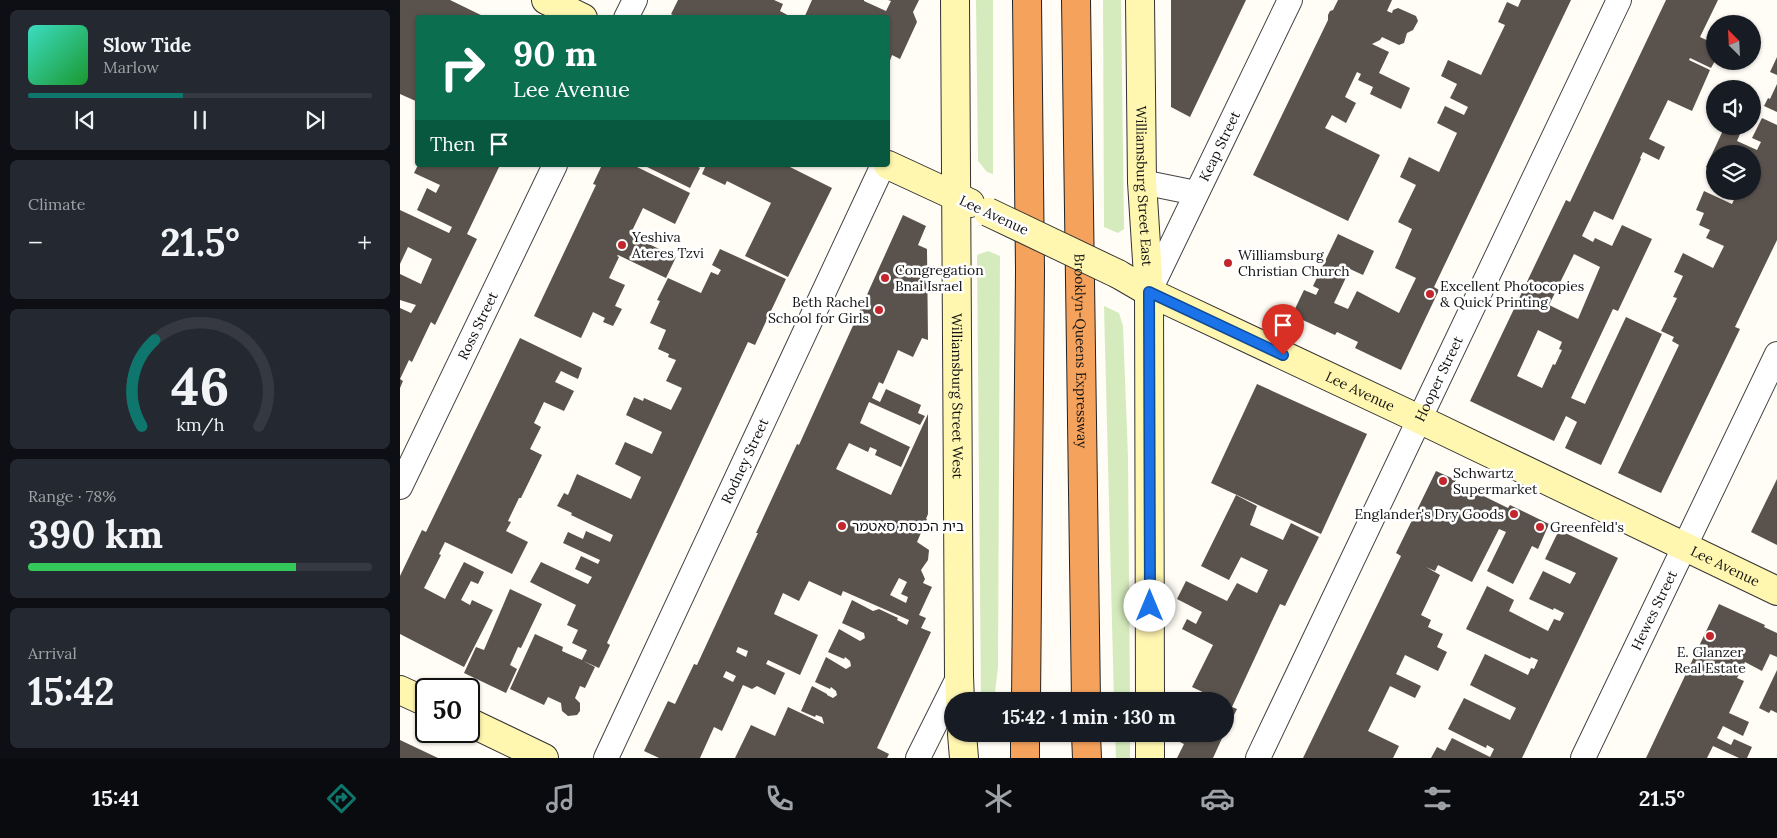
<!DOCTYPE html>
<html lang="en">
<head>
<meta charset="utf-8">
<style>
  body { margin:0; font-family:Lora,"Noto Sans Hebrew",serif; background:#242831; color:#f1f3f6; height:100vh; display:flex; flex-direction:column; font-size:19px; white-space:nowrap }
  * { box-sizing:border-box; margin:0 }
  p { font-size:16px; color:#9ea1a6 }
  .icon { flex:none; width:28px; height:28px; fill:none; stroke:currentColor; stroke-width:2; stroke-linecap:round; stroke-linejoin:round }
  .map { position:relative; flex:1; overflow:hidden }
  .side { display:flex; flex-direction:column; gap:10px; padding:10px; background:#0d0f14; width:400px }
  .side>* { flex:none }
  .banner { position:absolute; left:15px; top:15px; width:475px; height:152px; border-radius:5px; box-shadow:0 1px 4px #0004; background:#0b6e4f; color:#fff; overflow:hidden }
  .needle { width:32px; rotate:336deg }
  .buttons { position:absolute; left:1306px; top:15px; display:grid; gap:10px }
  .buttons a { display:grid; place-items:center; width:55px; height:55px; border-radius:50%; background:#171b24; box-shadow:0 1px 4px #0004; font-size:25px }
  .speed { position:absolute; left:15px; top:678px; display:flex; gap:10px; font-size:25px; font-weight:700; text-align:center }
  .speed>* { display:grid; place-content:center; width:65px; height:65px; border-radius:50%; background:#171b24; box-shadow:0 1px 4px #0004; line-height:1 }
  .speed .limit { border:2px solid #111; border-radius:8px; background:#fff; color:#111 }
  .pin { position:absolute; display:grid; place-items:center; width:42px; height:42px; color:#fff; margin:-51px -21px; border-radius:50% 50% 50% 0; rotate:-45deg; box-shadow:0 0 5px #0007 }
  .pin .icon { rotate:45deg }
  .me { position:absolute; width:55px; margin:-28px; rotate:0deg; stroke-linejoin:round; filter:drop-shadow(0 0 4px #0008) }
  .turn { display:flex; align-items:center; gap:18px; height:105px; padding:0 15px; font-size:22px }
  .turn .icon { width:65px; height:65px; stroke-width:2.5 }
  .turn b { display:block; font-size:35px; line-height:42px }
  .then { display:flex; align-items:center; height:48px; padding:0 15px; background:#0003; gap:10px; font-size:19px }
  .big { font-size:38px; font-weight:700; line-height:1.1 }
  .side .tile { flex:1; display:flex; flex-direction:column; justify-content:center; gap:8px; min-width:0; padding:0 18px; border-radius:8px; background:#242831 }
  .side .dial { align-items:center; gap:0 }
  .dial svg { height:130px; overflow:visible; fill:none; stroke:#363941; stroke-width:7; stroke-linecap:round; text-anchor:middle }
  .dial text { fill:#f1f3f6; stroke:none }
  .song { display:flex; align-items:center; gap:15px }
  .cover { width:60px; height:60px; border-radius:8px; background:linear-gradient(135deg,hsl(170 70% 55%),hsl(130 70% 35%)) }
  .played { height:5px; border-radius:2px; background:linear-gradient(90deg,#0f766e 45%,#363941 45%) }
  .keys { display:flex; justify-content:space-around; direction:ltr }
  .heat { display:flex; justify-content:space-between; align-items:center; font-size:28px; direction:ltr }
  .charge { height:8px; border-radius:4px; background:linear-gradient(90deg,#34c759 78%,#363941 0) }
  .trip { position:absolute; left:544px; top:692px; width:290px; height:50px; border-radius:25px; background:#171b24; box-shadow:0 1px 4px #0004; font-weight:700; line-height:50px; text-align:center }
  .menu { display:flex; height:80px; justify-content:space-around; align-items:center; background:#090b0e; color:#9ea1a6 }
  .menu .icon { width:35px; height:35px }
  .menu .selected { color:#0f766e }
  .menu b { font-size:22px; color:#f1f3f6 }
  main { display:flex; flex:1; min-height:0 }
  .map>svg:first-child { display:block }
  .green { fill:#d5ebbd }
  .building { fill:#5a524d; fill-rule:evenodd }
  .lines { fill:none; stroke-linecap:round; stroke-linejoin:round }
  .street-casing { stroke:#444; stroke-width:26 }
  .secondary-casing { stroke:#333; stroke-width:30 }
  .highway-casing { stroke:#222; stroke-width:30 }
  .street { stroke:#fff; stroke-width:24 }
  .secondary { stroke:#fff6b0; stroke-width:28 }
  .highway { stroke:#f5a25d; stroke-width:28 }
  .secondary-bridge-casing { stroke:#333; stroke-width:30; stroke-linecap:butt }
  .secondary-bridge { stroke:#fff6b0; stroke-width:28 }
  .route-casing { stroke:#114b97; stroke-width:12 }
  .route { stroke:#1a73e8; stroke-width:9 }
  .poi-dot { fill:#c4262e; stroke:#fff; stroke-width:2 }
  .labels { text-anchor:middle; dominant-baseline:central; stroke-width:5; stroke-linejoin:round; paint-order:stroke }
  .street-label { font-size:14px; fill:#111; stroke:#fff }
  .poi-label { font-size:14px; fill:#111; stroke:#fff; text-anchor:start }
</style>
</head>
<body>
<main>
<section class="side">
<div class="tile">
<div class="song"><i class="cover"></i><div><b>Slow Tide</b><p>Marlow</p></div></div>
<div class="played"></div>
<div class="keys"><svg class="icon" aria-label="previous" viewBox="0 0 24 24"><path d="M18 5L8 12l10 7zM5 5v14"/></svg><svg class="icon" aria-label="pause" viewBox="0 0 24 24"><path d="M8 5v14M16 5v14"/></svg><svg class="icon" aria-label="next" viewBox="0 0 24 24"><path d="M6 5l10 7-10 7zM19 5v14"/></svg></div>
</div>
<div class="tile"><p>Climate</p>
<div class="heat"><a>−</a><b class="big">21.5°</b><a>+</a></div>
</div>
<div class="tile dial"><svg viewBox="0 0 100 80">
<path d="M14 69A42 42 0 1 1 86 69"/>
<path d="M14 69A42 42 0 0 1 22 16" stroke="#0f766e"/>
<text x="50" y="56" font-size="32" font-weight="700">46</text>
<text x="50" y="72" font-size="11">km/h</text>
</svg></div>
<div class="tile"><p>Range · 78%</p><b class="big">390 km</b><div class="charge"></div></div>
<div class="tile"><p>Arrival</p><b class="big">15:42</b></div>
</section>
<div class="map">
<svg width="1377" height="758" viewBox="0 0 1377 758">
  <rect width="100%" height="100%" fill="#fffdf5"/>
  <g class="green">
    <path d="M576,0H593V174L587,172L578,161Z"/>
    <path d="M703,0H721L724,229L718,233L704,227Z"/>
    <path d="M588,251L600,256L598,667L594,701H581L577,255Z"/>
    <path d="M704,306L719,313L723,326L728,458L730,701H714Z"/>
    <path d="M715,734H730V758H716Z"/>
  </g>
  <g class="building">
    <path d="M0,0H50L87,18H18V102L0,94Z"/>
    <path d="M278,0H374L383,4L380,11L393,18H278L271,14Z"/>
    <path d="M412,0H464V1L486,11L491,1L488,0H519L513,12L517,22L500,59L492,55L488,66V18H404Z"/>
    <path d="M771,0H846L790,117L771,107Z"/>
    <path d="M938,0H992L987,11L992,13L993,10L998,8L1016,16L1018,21L1013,30L1007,33L1004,43L999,45L982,37L980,40L972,44L989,52L979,73L1010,88L1001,109L970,94L973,87L958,80L961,74L957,72L945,97L956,103L946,123L932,115L925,128L980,155L948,221L853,175L928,20V15L930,11L933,10Z"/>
    <path d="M1121,0H1171L1034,287L1039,290L1001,370L955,348L958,342L937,332L935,335L892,315L904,290L916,295L919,289L913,286L938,234L974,251L963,275L950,269L934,303L948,309L957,291L999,313L1016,278L995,268L1012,229L998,222L1016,185L1000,177L1009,157L1039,172L1057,133L1037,123L1045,106L1064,115L1068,107L1050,98L1057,84L1041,76L1048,60L1081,75L1105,25L1098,22L1107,2L1118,7Z"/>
    <path d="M1266,0H1318L1300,37L1315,44V61L1311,68L1290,58L1289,60L1310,70L1292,111L1268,100L1249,139L1265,147L1259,160L1243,152L1240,158L1241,159L1213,220L1194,211L1182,236L1193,242L1195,238L1212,246L1222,225L1252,239L1218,311L1213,309L1171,398L1185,404L1226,317L1262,334L1201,465L1165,448L1177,422L1166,416L1154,441L1070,401L1166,200L1170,202ZM1174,254L1200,267L1178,319L1149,305ZM1138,330L1162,342L1159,349L1162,350L1155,365L1153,364L1142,388L1117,376Z"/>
    <path d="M1377,57V75L1370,72Z"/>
    <path d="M1377,84V112L1364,106L1368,98L1370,99Z"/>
    <path d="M1362,118L1377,125V240L1335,327L1340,329L1261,493L1218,473L1279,345L1272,341L1274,337L1261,331L1277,298L1273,297L1283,276L1274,272L1283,253L1313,268L1324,246L1306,238L1310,230L1299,225L1304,213L1296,210L1304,191L1332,204L1338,191H1352V154H1315V171L1306,167L1325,126L1340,134L1337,141L1357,150L1361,142L1352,138Z"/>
    <path d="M18,165H100L67,234L77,239L35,325L31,322L12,362L9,360L0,379L3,381L0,388V308L11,313L16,305L0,300V274L21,284L32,259L8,247L0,264V210L49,233L52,227L17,210L27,188L36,193L40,185L14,173Z"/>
    <path d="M202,165H233L290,193L275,224L243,208L230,235L276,257L266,278L218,255L217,256L219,257L209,278L225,285L215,306L222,309L213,326L203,322L205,318L193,312L181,338L134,316L196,185L193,184Z"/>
    <path d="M243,165H295L300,168L290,188Z"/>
    <path d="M306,165H389L388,166L432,188L388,277L345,256L371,203L327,181L325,185L302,174Z"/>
    <path d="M503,215L526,226L518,245L527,249L528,340L522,338L513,357L498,350L483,384L479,382L472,398L480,402L486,389L521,405L518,413L525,416L520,425L469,402L460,423L510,447L501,467L475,455L477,450L470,447L468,452L449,443L436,469L491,495L528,414V514L526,519H527L517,542L529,550L528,560L521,570L525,579L523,583L532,587L519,615L526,618L521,628L531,632L477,748L489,754L487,758H335L351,725L375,736L388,707L424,724L422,717L416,715L415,717L401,711L412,686L427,694V695L433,698L437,695L436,691L431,687L430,689L415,682L426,657L446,669L451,666L450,661L445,657L444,659L428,652L439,629L460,641L465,638L464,633L442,623L452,600L473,611L479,609L498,618L497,620L507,625L509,620L443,591L441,596L409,581L399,601L383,593L374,614L418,635L400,675L368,660L366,664L385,673L375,695L357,686L352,689L343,685L322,731L314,727L300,758H259L244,751L268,701L275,704L294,664L297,665L358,533H356L397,444L399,445ZM499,578L507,582L501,594L508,597L506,603L490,595ZM338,647L348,651L346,657L336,652ZM326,671L336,676L333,682L323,677Z"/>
    <path d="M320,249L386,279L355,345L348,342L207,643L210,645L199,668L183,661L195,667L185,688L180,686L175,698L180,703V711L177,715L168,716L162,711L161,703L148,697L144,705L110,689L135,634L163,647L162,651L182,660L187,650L172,643L178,630L167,625L176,605L130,582L141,562L188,584L192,577L175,569L181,556L198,564L200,560L163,543L168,532L183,539L186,531L210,542L213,535L171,515L172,513L157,506L164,493L168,495L177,474L231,499L241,477L215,464L225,442L252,454L262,432L226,415L234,397L243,401L244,398L271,410L282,388L266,381L276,360L268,357L269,354L258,349L266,330L250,323L260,301L257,300L268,278L301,293L311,272L318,275L321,270L312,265Z"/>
    <path d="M120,338L182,368L178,379L161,371L155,382L174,391L164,411L144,402L134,423L141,427L130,449L142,455L121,498H119L108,521L111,522L106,531L128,542L112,574L45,542L39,554L41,555L24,588L45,599L64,562L84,572L78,584L71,581L61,600L70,605L72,600L93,610L64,667L0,634V576L22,530L26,532Z"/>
    <path d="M857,384L967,434L921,534L811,483Z"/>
    <path d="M1036,471L1056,480L1055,482L1108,508L1110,505L1149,524L1138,549L1132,546L1113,584L1087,571L1106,532L1099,529L1072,582L1038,565L1035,571L1026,567L1040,575L1021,615L1031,620L1028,627L1043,634L1037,647L1047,652L1038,671L1005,655L996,674L1021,686L1015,698L990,686L968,731L999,746L993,758H903L1001,556L996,553Z"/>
    <path d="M1377,479V545L1351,532Z"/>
    <path d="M836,495L857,506L850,525L883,540L891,523L919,537L885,606L880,604L871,623L832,707L837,709L825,733V701H806L809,695L792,687L813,645L782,629L787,619L796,624L802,612L777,599L786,581L827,601L837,583L857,593L868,570L841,557L829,580L801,566Z"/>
    <path d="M1159,530L1218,558L1122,758H1031L1037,747L1045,751L1052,738L1090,757L1094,749L1087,745L1086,748L1048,729L1064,698L1110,720L1116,708L1070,685L1085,654L1128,675L1131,668L1134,669L1138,660L1131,657L1130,659L1066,629L1087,586L1114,600L1109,611L1148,631L1154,619L1160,621L1164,613L1154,608L1153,610L1129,599L1143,571L1170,584L1176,573L1145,559Z"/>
    <path d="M110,589L142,604L121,648L118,647L110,665L117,669L106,693L64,673L76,647L84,650Z"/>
    <path d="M1319,604L1365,625L1364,627L1377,633V657L1370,654L1362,671L1345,662L1337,678L1344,681L1329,713L1349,722L1343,736L1323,726L1317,738L1331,745L1334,739L1352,747L1347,758H1339L1313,746L1307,758H1246Z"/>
    <path d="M1377,670V713L1371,710L1369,713L1359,708Z"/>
    <path d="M779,693L797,701H779Z"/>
    <path d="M789,734H824L813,758H777L784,744L780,742L783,736L787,738Z"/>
    <path d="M0,740L38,758H0Z"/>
  </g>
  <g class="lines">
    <g class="street-casing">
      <g id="street">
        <path d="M226,18L235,0"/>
        <path d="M742,182L796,193"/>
        <path id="s1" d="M749,292L890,0"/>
        <path id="s2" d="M0,487L155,165"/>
        <path id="s3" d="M206,758L483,165"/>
        <path d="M518,758L559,676"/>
        <path id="s4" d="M858,758L1219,0"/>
        <path id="s5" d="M1183,758L1377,354"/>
      </g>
    </g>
    <g class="secondary-casing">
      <g id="secondary">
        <path d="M146,0L183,18"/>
        <path id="s6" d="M555,0L559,676L560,701"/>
        <path id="s7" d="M740,0L742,182L749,292L750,701"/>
        <path d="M488,165L570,203"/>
        <path id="s8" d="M718,274L749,292L1019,419L1377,591"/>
        <path d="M0,690L26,702"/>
        <path d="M69,722L144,758"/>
        <path d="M562,734L564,758"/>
        <path d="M750,734V758"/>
      </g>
    </g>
    <g class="highway-casing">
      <g id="highway">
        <path id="s9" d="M676,0L686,701"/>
        <path d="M626,701L630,271L627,0"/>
        <path d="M686,734L687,758"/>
        <path d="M625,758V734"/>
      </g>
    </g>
    <use href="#street" class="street"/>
    <use href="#secondary" class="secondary"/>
    <use href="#highway" class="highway"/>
    <g class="secondary-bridge-casing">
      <path id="secondary-bridge" d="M588,212L718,274"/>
    </g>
    <use href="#secondary-bridge" class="secondary-bridge"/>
  </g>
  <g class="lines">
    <g class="route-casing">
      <path id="route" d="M750,606L749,292L883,355"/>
    </g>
    <use href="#route" class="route"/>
  </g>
  <g class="poi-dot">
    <circle cx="222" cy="245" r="5"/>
    <circle cx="828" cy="263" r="5"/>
    <circle cx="485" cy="278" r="5"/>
    <circle cx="1030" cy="294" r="5"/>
    <circle cx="479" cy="310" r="5"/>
    <circle cx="1043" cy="481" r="5"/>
    <circle cx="1114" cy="514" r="5"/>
    <circle cx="442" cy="526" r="5"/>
    <circle cx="1140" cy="527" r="5"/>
    <circle cx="1310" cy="636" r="5"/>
  </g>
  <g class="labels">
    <g class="street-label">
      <text stroke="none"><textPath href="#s1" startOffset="162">Keap Street</textPath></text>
      <text stroke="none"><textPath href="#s7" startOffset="186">Williamsburg Street East</textPath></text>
      <text transform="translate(594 215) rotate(25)">Lee Avenue</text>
      <text stroke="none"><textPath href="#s2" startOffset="179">Ross Street</textPath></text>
      <text stroke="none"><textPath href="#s9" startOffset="351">Brooklyn-Queens Expressway</textPath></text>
      <text stroke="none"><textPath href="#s4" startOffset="420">Hooper Street</textPath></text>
      <text stroke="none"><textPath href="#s8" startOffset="269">Lee Avenue</textPath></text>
      <text stroke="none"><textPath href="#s6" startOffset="396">Williamsburg Street West</textPath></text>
      <text stroke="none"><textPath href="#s3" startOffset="328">Rodney Street</textPath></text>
      <text stroke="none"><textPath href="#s8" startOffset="674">Lee Avenue</textPath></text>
      <text stroke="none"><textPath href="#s5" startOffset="164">Hewes Street</textPath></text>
    </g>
    <g class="poi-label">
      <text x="232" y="237">Yeshiva<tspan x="232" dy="16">Ateres Tzvi</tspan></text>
      <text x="838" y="255">Williamsburg<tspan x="838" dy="16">Christian Church</tspan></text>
      <text x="495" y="270">Congregation<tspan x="495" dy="16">Bnai Israel</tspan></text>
      <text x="1040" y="286">Excellent Photocopies<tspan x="1040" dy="16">&amp; Quick Printing</tspan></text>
      <text x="469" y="302" text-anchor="end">Beth Rachel<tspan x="469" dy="16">School for Girls</tspan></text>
      <text x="1053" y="473">Schwartz<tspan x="1053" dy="16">Supermarket</tspan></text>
      <text x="1104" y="514" text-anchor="end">Englander's Dry Goods</text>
      <text x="452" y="526">בית הכנסת סאטמר</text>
      <text x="1150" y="527">Greenfeld's</text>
      <text x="1310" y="652" text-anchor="middle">E. Glanzer<tspan x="1310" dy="16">Real Estate</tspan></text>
    </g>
  </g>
</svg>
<div class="buttons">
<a><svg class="needle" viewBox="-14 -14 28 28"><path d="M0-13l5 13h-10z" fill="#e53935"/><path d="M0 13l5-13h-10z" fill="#9ea1a6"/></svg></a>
<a><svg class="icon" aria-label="sound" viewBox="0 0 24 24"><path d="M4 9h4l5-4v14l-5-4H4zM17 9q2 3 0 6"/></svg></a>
<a><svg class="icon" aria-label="layers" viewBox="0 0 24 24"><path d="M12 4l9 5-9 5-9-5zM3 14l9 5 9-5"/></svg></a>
</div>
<div class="speed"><div class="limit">50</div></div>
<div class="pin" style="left:883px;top:355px;background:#d93025"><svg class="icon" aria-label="arrive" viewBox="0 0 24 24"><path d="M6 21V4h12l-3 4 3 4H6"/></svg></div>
<svg class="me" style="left:750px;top:606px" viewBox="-20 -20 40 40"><circle r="19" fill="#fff"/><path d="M0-13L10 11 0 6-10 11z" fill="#1a73e8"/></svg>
<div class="trip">15:42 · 1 min · 130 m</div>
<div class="banner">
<div class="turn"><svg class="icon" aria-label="right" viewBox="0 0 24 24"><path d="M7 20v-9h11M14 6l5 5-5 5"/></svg><div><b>90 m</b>Lee Avenue</div></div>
<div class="then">Then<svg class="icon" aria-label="arrive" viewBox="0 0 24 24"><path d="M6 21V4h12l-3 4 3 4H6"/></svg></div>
</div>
</div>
</main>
<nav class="menu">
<b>15:41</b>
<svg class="icon selected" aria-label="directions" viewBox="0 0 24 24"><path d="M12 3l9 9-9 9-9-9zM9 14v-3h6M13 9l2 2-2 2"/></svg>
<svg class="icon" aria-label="music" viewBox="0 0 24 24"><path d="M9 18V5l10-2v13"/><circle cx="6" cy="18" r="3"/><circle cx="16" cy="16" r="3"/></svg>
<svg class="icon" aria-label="phone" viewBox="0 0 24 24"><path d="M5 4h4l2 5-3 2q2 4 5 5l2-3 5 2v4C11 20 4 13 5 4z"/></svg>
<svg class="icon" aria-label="climate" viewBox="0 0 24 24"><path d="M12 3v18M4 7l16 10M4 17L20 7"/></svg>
<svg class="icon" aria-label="car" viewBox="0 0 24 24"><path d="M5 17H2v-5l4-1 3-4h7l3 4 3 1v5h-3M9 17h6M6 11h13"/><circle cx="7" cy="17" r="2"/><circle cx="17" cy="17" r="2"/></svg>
<svg class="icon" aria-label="filters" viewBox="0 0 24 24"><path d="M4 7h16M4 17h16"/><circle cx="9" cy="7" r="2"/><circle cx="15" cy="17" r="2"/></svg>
<b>21.5°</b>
</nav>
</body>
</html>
